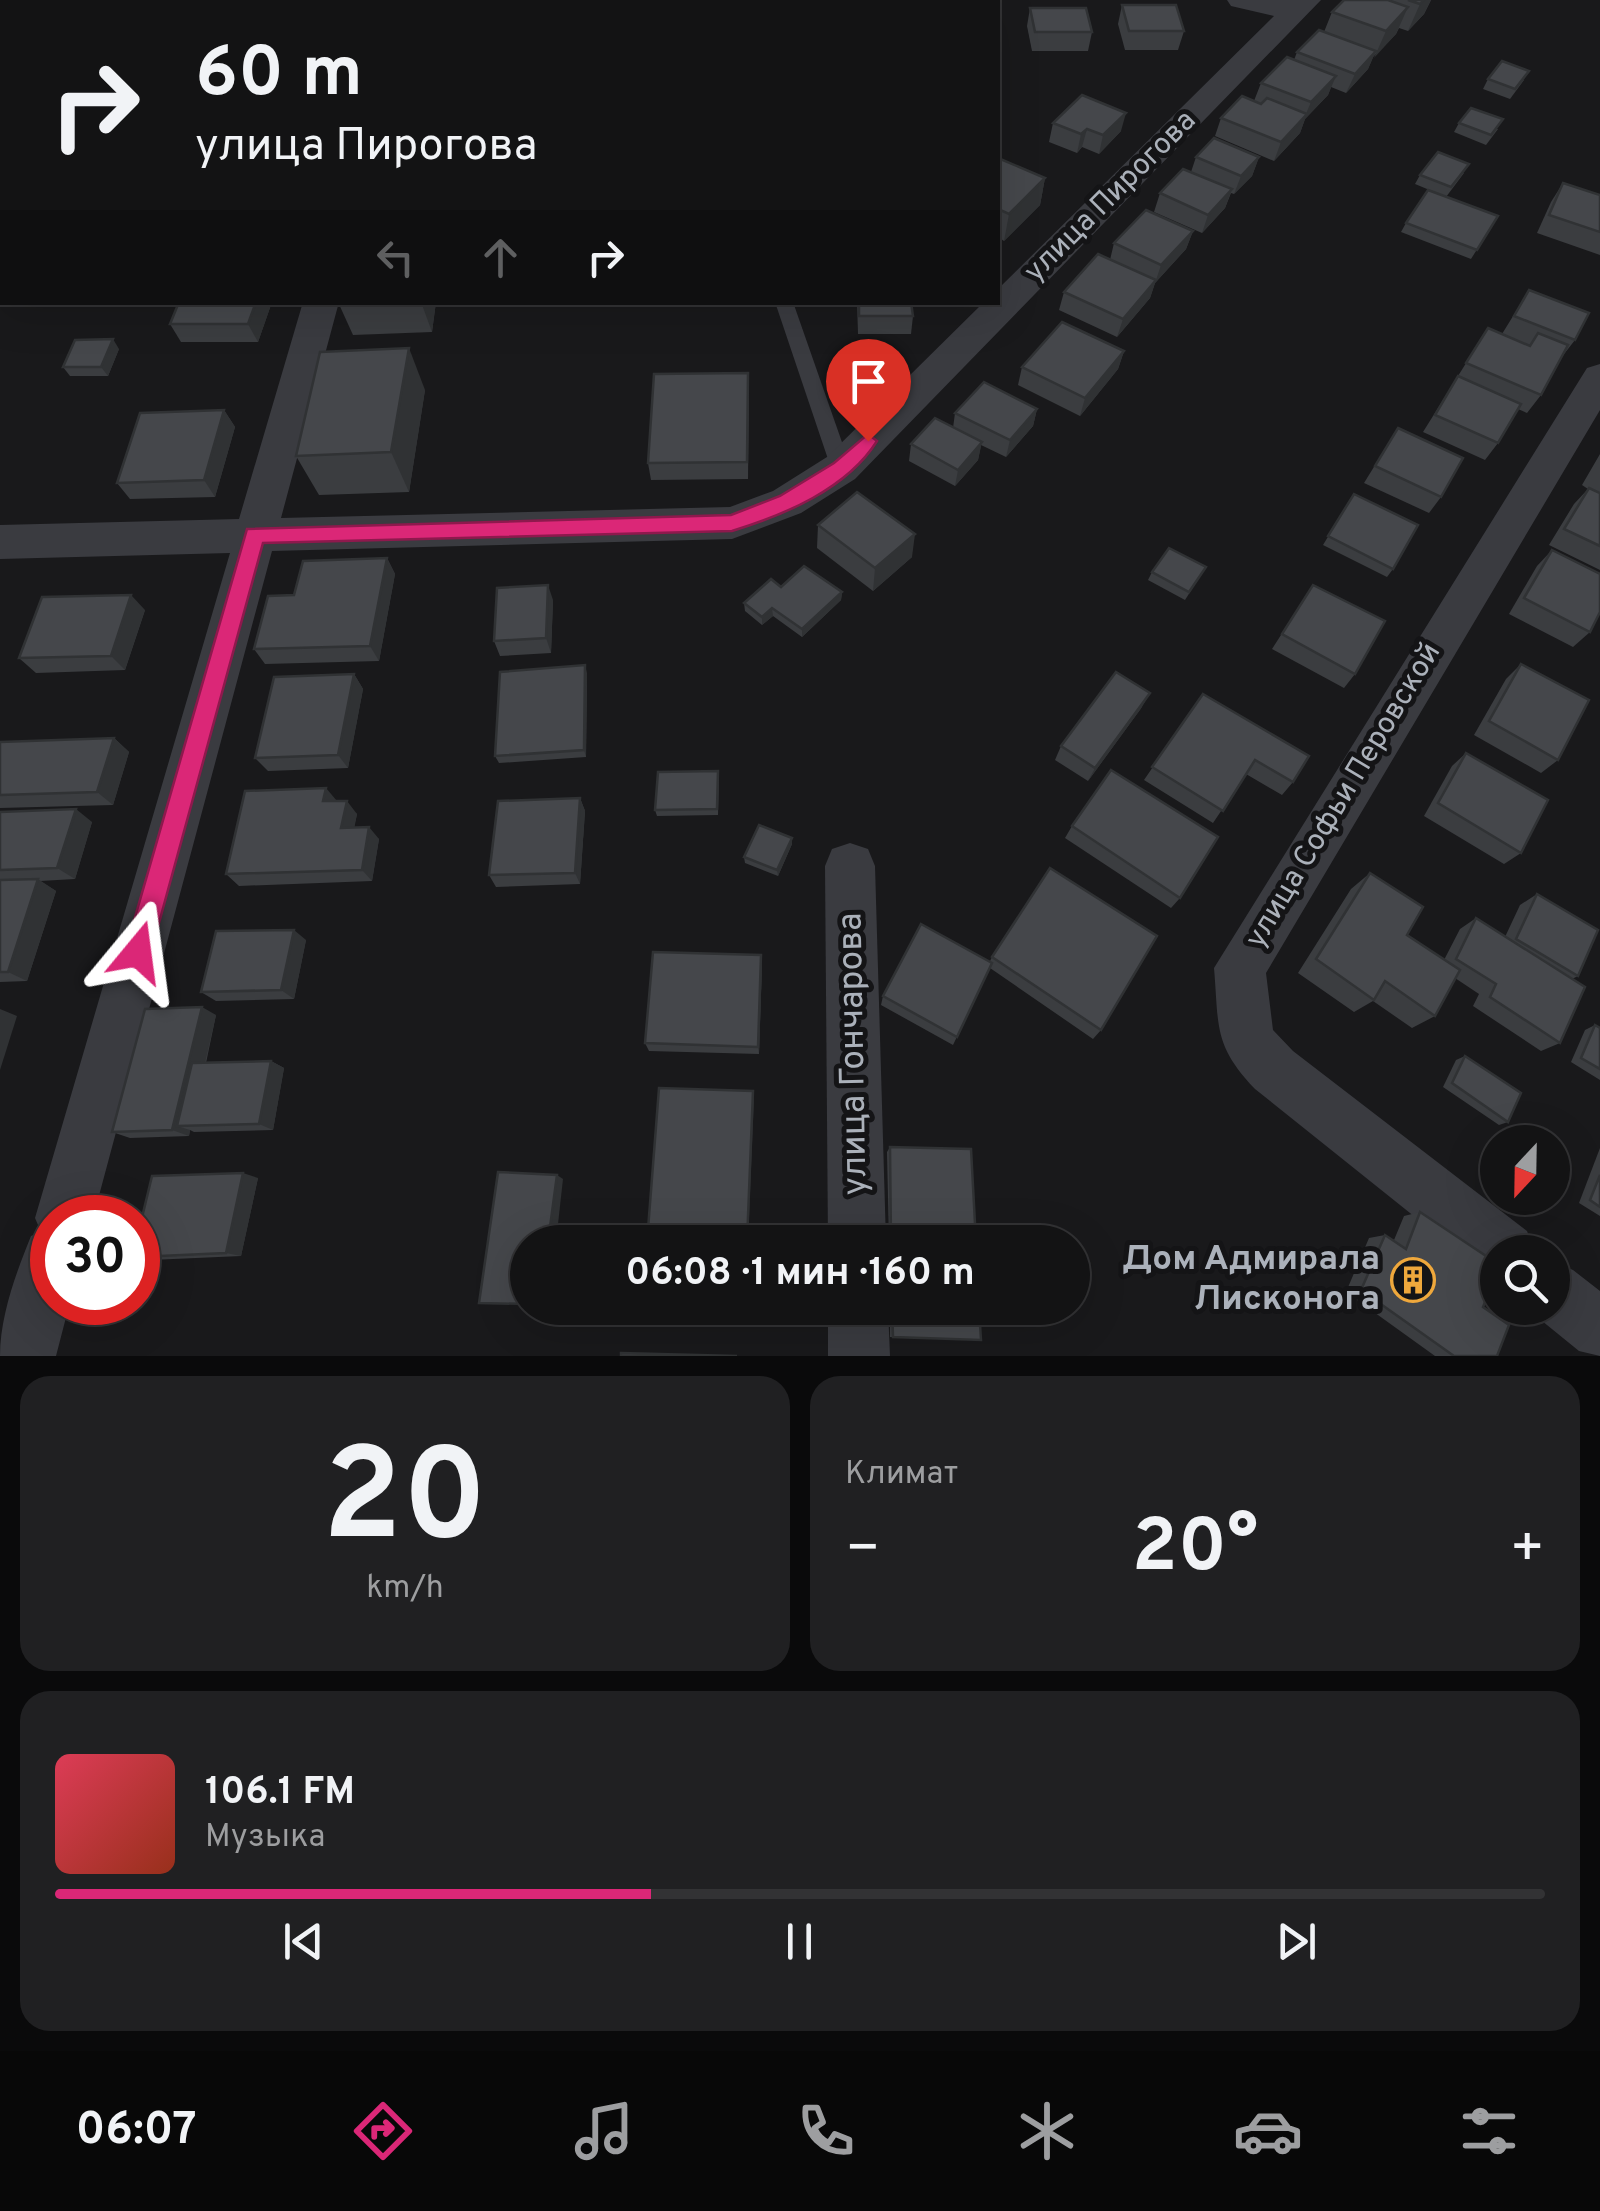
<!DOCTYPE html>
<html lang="ru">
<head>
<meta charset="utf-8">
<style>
  body { margin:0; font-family:Overpass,sans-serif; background:#202022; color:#f1f3f6; height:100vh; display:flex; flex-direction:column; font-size:38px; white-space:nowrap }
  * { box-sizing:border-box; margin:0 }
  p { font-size:32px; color:#9d9ea0 }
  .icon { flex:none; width:55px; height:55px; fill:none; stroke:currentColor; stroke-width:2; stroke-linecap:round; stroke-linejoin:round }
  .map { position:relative; height:1356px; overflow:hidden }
  .details { display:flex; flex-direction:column; gap:20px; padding:20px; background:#0a0a0b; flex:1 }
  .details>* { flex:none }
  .banner { position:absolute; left:0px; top:0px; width:1000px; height:305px; box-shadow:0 10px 40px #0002,0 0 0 2px #323234; background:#131314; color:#f1f3f6; overflow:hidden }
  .needle { width:65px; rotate:202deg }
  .controls { position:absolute; left:1480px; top:1125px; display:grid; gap:20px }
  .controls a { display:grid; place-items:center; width:90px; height:90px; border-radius:50%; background:#131314; box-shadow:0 10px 40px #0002,0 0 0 2px #323234; font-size:50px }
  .speed { position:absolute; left:30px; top:1195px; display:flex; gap:20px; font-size:50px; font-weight:700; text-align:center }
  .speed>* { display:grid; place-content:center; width:130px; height:130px; border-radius:50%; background:#131314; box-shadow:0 10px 40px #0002,0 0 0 2px #323234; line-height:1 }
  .speed .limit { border:15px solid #d22; background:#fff; color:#111 }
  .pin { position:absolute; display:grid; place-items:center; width:85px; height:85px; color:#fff; margin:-102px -42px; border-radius:50% 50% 50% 0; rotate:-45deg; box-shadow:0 0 10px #0007 }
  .pin .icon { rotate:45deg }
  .me { position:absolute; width:110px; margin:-55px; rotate:16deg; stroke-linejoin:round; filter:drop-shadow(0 0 8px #0008) }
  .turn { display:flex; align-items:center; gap:35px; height:210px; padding:0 30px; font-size:45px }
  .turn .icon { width:130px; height:130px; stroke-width:2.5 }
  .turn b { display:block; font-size:70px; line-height:85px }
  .lanes { display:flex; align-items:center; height:95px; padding:0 30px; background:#0003; justify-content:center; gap:50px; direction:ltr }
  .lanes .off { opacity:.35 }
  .big { font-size:75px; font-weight:700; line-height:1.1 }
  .details .widget { flex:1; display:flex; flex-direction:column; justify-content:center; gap:15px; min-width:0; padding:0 35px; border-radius:30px; background:#202022 }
  .details .dial { align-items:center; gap:0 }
  .dial b { font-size:130px; line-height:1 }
  .song { display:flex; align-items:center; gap:30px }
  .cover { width:120px; height:120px; border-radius:15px; background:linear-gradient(135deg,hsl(350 70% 55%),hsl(10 70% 35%)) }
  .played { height:10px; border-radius:5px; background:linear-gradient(90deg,#db2777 40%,#323234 40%) }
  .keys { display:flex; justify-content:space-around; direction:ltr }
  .heat { display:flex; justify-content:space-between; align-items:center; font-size:55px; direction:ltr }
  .details .tiles { flex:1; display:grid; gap:20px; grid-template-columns:1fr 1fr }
  .widget:last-child { grid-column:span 2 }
  .trip { position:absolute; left:510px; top:1225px; width:580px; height:100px; border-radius:50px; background:#131314; box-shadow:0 10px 40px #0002,0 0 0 2px #323234; font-weight:700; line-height:100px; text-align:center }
  .tabs { display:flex; height:160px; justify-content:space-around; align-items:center; background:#080808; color:#9d9ea0 }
  .tabs .icon { width:70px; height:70px }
  .tabs .current { color:#db2777 }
  .tabs b { font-size:45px; color:#f1f3f6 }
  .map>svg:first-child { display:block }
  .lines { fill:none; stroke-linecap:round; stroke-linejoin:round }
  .lane { fill:#3a3b40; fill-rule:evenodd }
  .street { fill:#3a3b40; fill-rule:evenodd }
  .wall { fill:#3b3d40 }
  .shaded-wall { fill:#303234 }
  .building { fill:#45474b; stroke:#303234; stroke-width:2.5 }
  .route { fill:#db2777; stroke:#8e194d; stroke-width:2.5 }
  .labels { text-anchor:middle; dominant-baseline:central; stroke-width:10; stroke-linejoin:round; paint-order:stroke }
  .street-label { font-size:30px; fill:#abb1ba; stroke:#141416 }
  .near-street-label { font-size:35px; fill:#abb1ba; stroke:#141416 }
  .near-poi-label { font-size:35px; font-weight:bold; fill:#abb1ba; stroke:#141416; text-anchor:end }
</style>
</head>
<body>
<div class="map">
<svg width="1600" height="1356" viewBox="0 0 1600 1356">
  <rect width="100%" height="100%" fill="#19191b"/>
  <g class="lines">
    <g class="lane">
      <rect x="768" y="0" width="14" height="2"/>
      <path d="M775,302H793L851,468L848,473H834L831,468Z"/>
    </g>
    <g class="street">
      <path d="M598,0H696L597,2Z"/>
      <path d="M1227,0H1321L855,479L801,513L732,539L272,551L93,1218H52V1302H70L56,1356H0C0,1316 16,1273 31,1236L41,1232L35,1218L230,553L0,559V525L239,519L303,302H339L281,518L730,507L773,491L827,457L984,302H998V289L1274,16L1231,6Z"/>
      <path d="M2,5V26L0,27V6Z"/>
      <path d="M1600,364V410L1266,973L1273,1030L1293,1051L1527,1231L1535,1252H1498V1278L1485,1273L1255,1089C1213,1045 1219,1026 1214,968L1587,368Z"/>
      <path d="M850,843L868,849L875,866L886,1242H828L825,866L832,849Z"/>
      <path d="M1552,1261L1573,1270L1600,1291V1356L1579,1351L1531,1312L1529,1308H1552Z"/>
      <path d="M828,1308H888L890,1356H828Z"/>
    </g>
  </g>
  <g class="wall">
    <path d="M1344,0H1431L1424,14L1408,31L1399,28L1396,34L1373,57L1368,69L1346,93L1331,87L1328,95L1305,119L1300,133L1274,161L1215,136L1221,118L1254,101L1261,83L1294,60L1297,52L1324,32L1332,12Z"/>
    <path d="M1122,5L1184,31L1178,50H1125L1118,24Z"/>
    <path d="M1030,8L1092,32L1088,51H1032L1027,26Z"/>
    <path d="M1488,79L1524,80L1510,99L1483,89Z"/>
    <path d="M1053,123L1121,131L1099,154L1082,147L1077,153L1049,142Z"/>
    <path d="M1459,123L1498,129L1486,145L1454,132Z"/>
    <path d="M1196,157H1259L1252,176L1234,194L1231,193L1225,208L1202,233L1154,212L1160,193L1191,172Z"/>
    <path d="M998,158L1045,178L1040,205L1004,241L998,237Z"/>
    <path d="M1464,173L1446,197L1498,216L1471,259L1401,232L1406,223L1444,196L1415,184L1420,175Z"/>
    <path d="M1563,183L1600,195V255L1537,233L1551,202Z"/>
    <path d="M1193,231L1186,249L1155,283L1150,298L1117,337L1059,310L1064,292L1110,260L1114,243Z"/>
    <path d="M1529,290L1575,340L1561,358L1541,395L1527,413L1518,409L1498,443L1485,460L1423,432L1488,328L1502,334Z"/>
    <path d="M272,302L258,342H181L170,324Z"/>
    <path d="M338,302H436L432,332L353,335Z"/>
    <path d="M857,302H911L913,316L911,334H858Z"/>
    <path d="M119,349L108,376H70L63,367Z"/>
    <path d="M1124,351L1118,369L1080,416L1018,385L1022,367Z"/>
    <path d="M425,390L409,492L319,495L296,456Z"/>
    <path d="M749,391L748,479L651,480L648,463Z"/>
    <path d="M1037,409L1033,426L1006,457L981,445L978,460L955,486L909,461L911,444L953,428L955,413Z"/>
    <path d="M224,410L235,427L215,497L130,499L117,483Z"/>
    <path d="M1398,428L1441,497L1429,513L1364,483Z"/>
    <path d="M1600,454V570L1549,545L1574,504L1588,489L1582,485Z"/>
    <path d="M1354,494L1393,569L1387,577L1323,545Z"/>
    <path d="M818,525L912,557L873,591L817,548Z"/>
    <path d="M1552,550L1590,632L1573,647L1509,614L1537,566Z"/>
    <path d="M387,558L395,574L379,661L265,664L254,649L294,595Z"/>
    <path d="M1206,567L1185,600L1148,580L1152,572Z"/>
    <path d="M1313,585L1355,674L1344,688L1272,649Z"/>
    <path d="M781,587L842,592L841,600L802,637L773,616L762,625L745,611L744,603Z"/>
    <path d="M553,600L551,653L500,656L494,641Z"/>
    <path d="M145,610L125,670L36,673L19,658Z"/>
    <path d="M1521,664L1558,760L1541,773L1474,735L1506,679Z"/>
    <path d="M587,673L586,757L499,763L495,756Z"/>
    <path d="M354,674L363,689L348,768L268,771L255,758Z"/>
    <path d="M1203,694L1293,782L1282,795L1246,774L1213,823L1144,780Z"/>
    <path d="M1142,707L1088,781L1055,760L1061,746Z"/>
    <path d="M114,738L129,752L113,805L0,808V742Z"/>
    <path d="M1466,753L1521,853L1504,864L1424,816L1452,766Z"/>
    <path d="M719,777L718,815L657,816L655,810Z"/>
    <path d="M580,798L585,811L580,884L496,887L489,875Z"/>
    <path d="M337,801L357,814L354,827L379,839L372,881L239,886L226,874Z"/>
    <path d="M0,812L92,822L75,879L40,881L56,891L27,981L0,982Z"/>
    <path d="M1072,826L1180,898L1171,908L1065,838Z"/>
    <path d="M792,838V844L778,876L745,863L744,857Z"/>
    <path d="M1370,873L1407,935L1444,960L1460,929L1476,918L1505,937L1520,905L1537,894L1578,976L1572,979L1560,1043L1541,1051L1473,1006L1479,994L1455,978L1435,1016L1412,1028L1373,1001L1354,1012L1298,973L1351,889Z"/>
    <path d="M306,940L294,999L216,1001L201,992Z"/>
    <path d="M992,957L1101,1030L1093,1039L990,968L953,1045L881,1005L883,996L990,961Z"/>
    <path d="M762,965L759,1054L649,1051L645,1043Z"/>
    <path d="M216,1015L206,1063L271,1061L284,1068L273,1130L194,1132L190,1130L189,1136L130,1138L112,1132Z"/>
    <path d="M1595,1025L1600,1028V1080L1571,1062L1585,1030Z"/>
    <path d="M1465,1056L1508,1122L1499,1125L1443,1087L1456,1060Z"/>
    <path d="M890,1147L976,1242H889L887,1152Z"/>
    <path d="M1600,1148V1216L1579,1203Z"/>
    <path d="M258,1178L241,1256L151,1260L138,1258V1234Z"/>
    <path d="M1420,1212L1483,1307L1497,1356H1435L1346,1292L1369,1238L1385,1235L1394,1240L1404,1216Z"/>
    <path d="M890,1308H979L976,1340L890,1337Z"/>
  </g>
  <g class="shaded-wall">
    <path d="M1424,0H1431L1424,14L1408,31L1420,4Z"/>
    <path d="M1408,7L1396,34L1374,58L1386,31Z"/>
    <path d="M1376,51L1368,69L1346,93L1355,74Z"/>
    <path d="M1336,76L1328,95L1305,119L1300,133L1274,161L1281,142L1305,116L1311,102Z"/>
    <path d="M1126,113L1121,131L1099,154L1103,135Z"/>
    <path d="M1,122L2,196L0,201V124Z"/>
    <path d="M1087,129L1082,147L1077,153L1081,134Z"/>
    <path d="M1259,157L1252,176L1234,194L1241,176Z"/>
    <path d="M1045,178L1040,205L1004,241L1009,214Z"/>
    <path d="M1232,189L1225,208L1202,233L1208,215Z"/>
    <path d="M1193,231L1186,249L1155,283L1150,298L1117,337L1123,319L1156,280L1161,265Z"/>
    <path d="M256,302H272L258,342L248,324Z"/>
    <path d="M421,302H436L432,332Z"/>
    <path d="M113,339L119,349L108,376L101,367Z"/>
    <path d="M409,348L425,390L409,492L391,452Z"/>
    <path d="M1124,351L1118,369L1080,416L1085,398Z"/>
    <path d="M1037,409L1033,426L1006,457L1010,440Z"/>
    <path d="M224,410L235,427L215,497L204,480Z"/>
    <path d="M982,442L978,460L955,486L958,470Z"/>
    <path d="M915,534L912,557L873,591L875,568Z"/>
    <path d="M387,558L395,574L379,661L370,646Z"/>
    <path d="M548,585L553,600L551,653L546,638Z"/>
    <path d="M842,592L841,600L802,637V629Z"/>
    <path d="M131,595L145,610L125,670L111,656Z"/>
    <path d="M772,608L773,616L762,625V617Z"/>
    <path d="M585,665L587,673L586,757L584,750Z"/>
    <path d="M354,674L363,689L348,768L338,755Z"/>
    <path d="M1150,693L1142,707L1088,781L1095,768Z"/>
    <path d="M114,738L129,752L113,805L97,792Z"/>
    <path d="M326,788L337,801H323Z"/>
    <path d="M580,798L585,811L580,884L575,873Z"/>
    <path d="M347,801L357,814L352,840L341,828Z"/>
    <path d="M76,809L92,822L75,879L57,868Z"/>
    <path d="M369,827L379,839L372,881L362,870Z"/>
    <path d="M792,838V844L778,876L777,870Z"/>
    <path d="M38,879L56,891L27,981L8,972Z"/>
    <path d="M294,930L306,940L294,999L281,990Z"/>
    <path d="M761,955L762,965L759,1054L758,1047Z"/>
    <path d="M202,1007L216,1015L191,1125L177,1126L190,1130L189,1136L172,1130Z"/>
    <path d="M0,1009L17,1016L0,1070Z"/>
    <path d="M271,1061L284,1068L273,1130L259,1124Z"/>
    <path d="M753,1091L754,1097L748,1242H747Z"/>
    <path d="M243,1173L258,1178L241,1256L226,1253Z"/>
    <path d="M557,1175L563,1179L556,1242H548Z"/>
  </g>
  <g class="building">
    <path d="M1344,0H1388L1408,7L1386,31L1332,12Z"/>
    <path d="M1408,0H1424L1420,4Z"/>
    <path d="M1122,5H1176L1184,31H1129Z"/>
    <path d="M1030,8H1086L1092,32H1035Z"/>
    <path d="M1319,30L1376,51L1355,74L1297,52Z"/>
    <path d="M1287,57L1336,76L1311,102L1261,83Z"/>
    <path d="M1502,61L1529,71L1515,89L1488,79Z"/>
    <path d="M1082,95L1126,113L1103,135L1087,129L1081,134L1053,123Z"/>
    <path d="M1242,96L1261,104L1267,98L1307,114L1281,142L1221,118Z"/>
    <path d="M1471,108L1503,119L1491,135L1459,123Z"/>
    <path d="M1214,138L1259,157L1241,176L1196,157Z"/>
    <path d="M1438,152L1469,164L1451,187L1420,175Z"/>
    <path d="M998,158L1045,178L1009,214L998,209Z"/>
    <path d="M1183,169L1232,189L1208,215L1160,193Z"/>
    <path d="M1563,183L1600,195V232L1549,215Z"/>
    <path d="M1428,190L1498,216L1477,250L1406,223Z"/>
    <path d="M1146,210L1193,231L1161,265L1114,243Z"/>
    <path d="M1098,254L1156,280L1123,319L1064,292Z"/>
    <path d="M1529,290L1589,313L1575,340L1514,316Z"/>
    <path d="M179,302H256L248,324H170Z"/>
    <path d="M859,302H911L913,316H859Z"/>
    <path d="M1062,322L1124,351L1085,398L1022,367Z"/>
    <path d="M1488,328L1530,346L1538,333L1568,345L1541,395L1466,363Z"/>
    <path d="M113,339L101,367H63L75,340Z"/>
    <path d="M409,348L391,452L296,456L320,352Z"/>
    <path d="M748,373L747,462L648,463L654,374Z"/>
    <path d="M1458,376L1521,404L1498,443L1435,415Z"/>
    <path d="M984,382L1037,409L1010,440L955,413Z"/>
    <path d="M224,410L204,480L117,483L140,413Z"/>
    <path d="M935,418L982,442L958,470L911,444Z"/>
    <path d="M1398,428L1463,458L1441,497L1375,466Z"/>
    <path d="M1589,488L1600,493V546L1564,529Z"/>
    <path d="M857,492L915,534L875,568L818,525Z"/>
    <path d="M1354,494L1418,525L1393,569L1328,536Z"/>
    <path d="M1169,548L1206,567L1189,592L1152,572Z"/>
    <path d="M1552,550L1600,574V612L1590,632L1524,598Z"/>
    <path d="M387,558L370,646L254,649L268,596L294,595L303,561Z"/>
    <path d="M804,566L842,592L802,629L772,608L762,617L744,603L771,579L781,587Z"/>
    <path d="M548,585L546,638L494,641L497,588Z"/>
    <path d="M1313,585L1385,621L1355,674L1282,634Z"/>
    <path d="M131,595L111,656L19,658L42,597Z"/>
    <path d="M1521,664L1589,700L1558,760L1489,721Z"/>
    <path d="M585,665L584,750L495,756L500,672Z"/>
    <path d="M1116,672L1150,693L1095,768L1061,746Z"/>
    <path d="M354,674L338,755L255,758L274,677Z"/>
    <path d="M1203,694L1309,756L1293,782L1255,760L1223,811L1152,767Z"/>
    <path d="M114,738L97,792L0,795V742Z"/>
    <path d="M1466,753L1548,800L1521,853L1438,803Z"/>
    <path d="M1111,770L1218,837L1180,898L1072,826Z"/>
    <path d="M718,771L717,809L655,810L658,772Z"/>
    <path d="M326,788L323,801H347L341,828L369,827L362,870L226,874L245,791Z"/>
    <path d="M580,798L575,873L489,875L498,801Z"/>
    <path d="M76,809L57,868L0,870V812Z"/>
    <path d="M759,825L792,838L777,870L744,857Z"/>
    <path d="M1050,868L1157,936L1101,1030L992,957Z"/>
    <path d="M1370,873L1423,907L1407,935L1460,970L1435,1016L1385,981L1374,1000L1316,959Z"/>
    <path d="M38,879L8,972H0V880Z"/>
    <path d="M1537,894L1598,930L1578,976L1516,939Z"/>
    <path d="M1476,918L1585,987L1560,1043L1490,997L1496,984L1456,959Z"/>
    <path d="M921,924L992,963L957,1037L883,996Z"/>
    <path d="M294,930L281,990L201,992L216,931Z"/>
    <path d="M653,952L761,955L758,1047L645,1043Z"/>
    <path d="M202,1007L172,1130L112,1132L145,1009Z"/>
    <path d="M1595,1025L1600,1028V1069L1581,1058Z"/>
    <path d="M1465,1056L1521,1093L1508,1122L1452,1083Z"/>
    <path d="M271,1061L259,1124L177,1126L192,1063Z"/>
    <path d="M659,1088L753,1091L747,1242H647Z"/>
    <path d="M890,1147L971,1149L976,1242H891Z"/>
    <path d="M498,1172L557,1175L548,1242H528V1304L479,1303Z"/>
    <path d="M243,1173L226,1253L138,1257V1234L152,1176Z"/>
    <path d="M1600,1175V1207L1590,1200Z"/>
    <path d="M1420,1212L1498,1264V1271L1483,1307L1509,1325L1497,1356H1454L1361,1290L1385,1235L1406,1249Z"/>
    <path d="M892,1308H979L981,1340L893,1337Z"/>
    <path d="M621,1353L737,1356H621Z"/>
  </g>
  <path class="route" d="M868,434L877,441C847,489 784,515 732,531L263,543L151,952L147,961L138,965L129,961L125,952L247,529L731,515L780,496L834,463Z"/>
  <defs>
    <g id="building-ring" transform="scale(2.25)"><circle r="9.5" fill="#141416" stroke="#efa83c" stroke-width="1.5"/><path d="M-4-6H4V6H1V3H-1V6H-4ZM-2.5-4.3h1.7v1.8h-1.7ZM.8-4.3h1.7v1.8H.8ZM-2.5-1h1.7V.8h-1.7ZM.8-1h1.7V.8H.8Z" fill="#efa83c"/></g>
  </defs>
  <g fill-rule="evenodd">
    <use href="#building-ring" x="1413" y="1280"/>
  </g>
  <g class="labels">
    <g class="street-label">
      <text transform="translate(1111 197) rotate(-45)">улица Пирогова</text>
      <text transform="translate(1344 796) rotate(-59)">улица Софьи Перовской</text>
    </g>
    <g class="near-street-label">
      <text transform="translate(854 1054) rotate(-91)">улица Гончарова</text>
    </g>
    <g class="near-poi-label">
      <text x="1380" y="1260">Дом Адмирала<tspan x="1380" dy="40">Лисконога</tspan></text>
    </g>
  </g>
</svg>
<div class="controls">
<a><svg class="needle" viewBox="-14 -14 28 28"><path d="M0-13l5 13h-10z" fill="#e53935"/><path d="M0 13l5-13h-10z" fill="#9d9ea0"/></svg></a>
<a><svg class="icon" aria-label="search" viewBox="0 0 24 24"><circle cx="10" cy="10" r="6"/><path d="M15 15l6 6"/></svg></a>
</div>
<div class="speed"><div class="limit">30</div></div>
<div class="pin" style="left:868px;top:441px;background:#d93025"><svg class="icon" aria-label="arrive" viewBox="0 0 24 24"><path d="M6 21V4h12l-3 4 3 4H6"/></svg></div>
<svg class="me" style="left:138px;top:952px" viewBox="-20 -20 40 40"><path d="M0-17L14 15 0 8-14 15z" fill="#db2777" stroke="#fff" stroke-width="4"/></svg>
<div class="trip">06:08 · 1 мин · 160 m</div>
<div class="banner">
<div class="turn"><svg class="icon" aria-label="right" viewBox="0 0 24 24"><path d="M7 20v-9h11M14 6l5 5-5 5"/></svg><div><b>60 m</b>улица Пирогова</div></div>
<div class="lanes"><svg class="icon off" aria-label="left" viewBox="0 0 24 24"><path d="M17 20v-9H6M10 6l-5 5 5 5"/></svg><svg class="icon off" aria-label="ahead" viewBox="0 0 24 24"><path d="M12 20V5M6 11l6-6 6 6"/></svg><svg class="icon" aria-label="right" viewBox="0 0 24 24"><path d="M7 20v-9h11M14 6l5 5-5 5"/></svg></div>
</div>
</div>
<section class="details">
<div class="tiles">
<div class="widget dial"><b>20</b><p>km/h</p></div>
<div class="widget"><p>Климат</p>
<div class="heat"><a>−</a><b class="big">20°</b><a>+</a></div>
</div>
<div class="widget">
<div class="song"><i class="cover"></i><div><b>106.1 FM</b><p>Музыка</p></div></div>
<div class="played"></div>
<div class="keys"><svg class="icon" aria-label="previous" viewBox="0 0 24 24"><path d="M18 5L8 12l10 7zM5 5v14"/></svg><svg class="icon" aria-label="pause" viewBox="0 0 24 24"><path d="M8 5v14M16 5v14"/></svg><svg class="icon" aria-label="next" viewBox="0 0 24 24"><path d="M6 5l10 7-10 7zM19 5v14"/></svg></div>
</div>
</div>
</section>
<nav class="tabs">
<b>06:07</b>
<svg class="icon current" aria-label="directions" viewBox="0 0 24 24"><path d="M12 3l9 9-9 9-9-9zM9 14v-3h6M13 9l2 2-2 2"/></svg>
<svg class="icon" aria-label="music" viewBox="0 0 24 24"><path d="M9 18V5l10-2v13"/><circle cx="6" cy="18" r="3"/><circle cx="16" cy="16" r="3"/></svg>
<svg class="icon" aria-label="phone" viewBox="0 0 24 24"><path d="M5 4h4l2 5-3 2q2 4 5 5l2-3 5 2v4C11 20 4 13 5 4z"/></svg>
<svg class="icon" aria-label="climate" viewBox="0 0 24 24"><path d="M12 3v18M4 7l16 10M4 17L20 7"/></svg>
<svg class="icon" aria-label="car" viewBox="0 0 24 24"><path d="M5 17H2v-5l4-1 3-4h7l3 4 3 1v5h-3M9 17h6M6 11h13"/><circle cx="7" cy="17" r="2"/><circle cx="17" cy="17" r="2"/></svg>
<svg class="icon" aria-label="filters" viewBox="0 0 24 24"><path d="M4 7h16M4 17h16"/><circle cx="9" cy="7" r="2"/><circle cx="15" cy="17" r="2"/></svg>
</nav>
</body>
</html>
